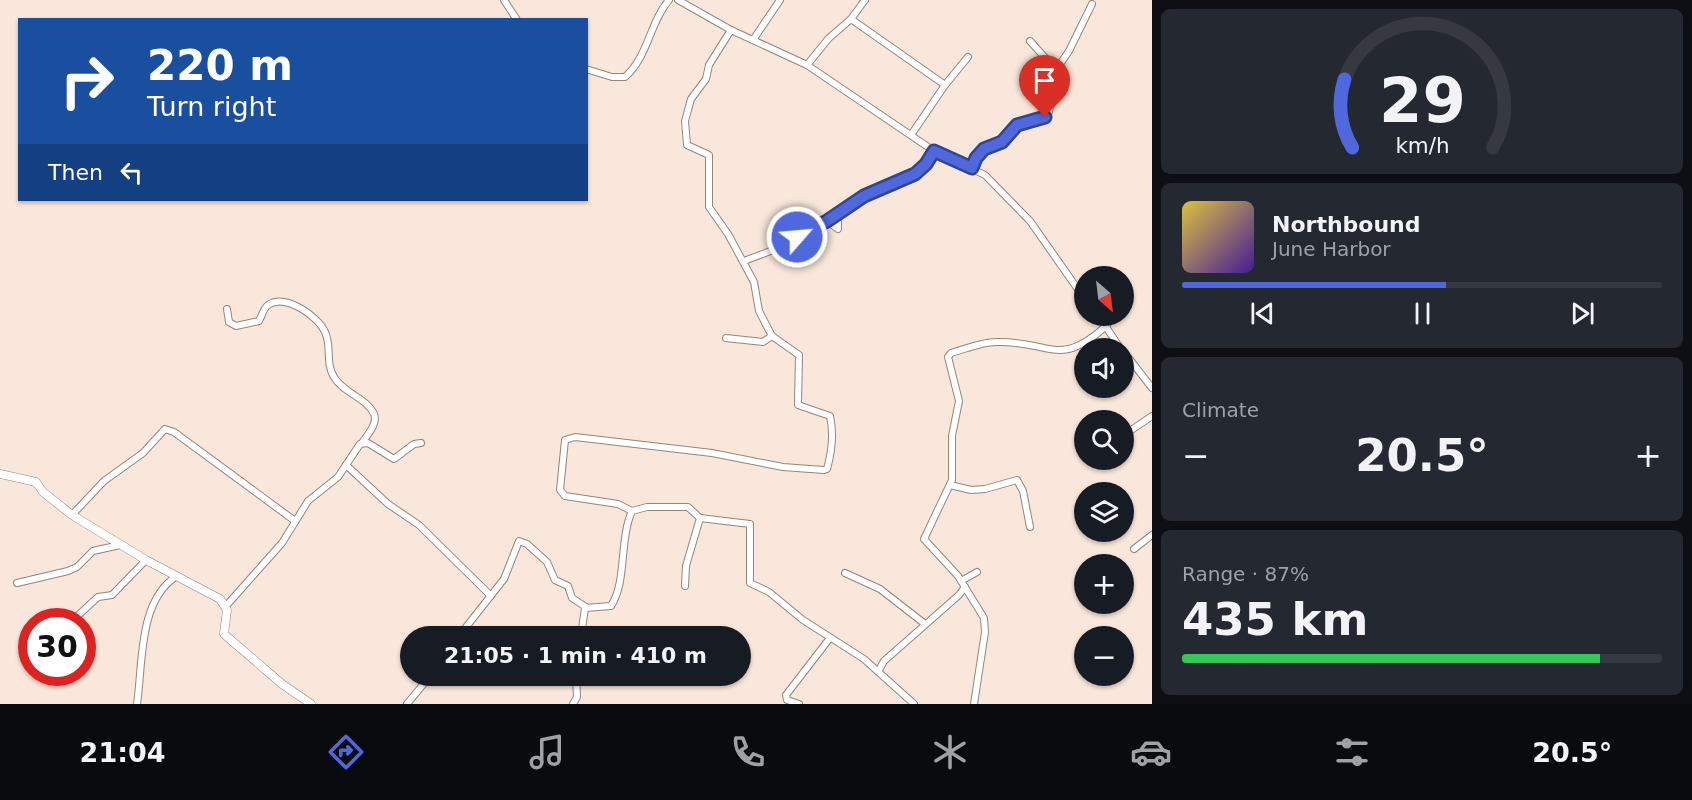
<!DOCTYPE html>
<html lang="en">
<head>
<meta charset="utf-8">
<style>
  body { margin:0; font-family:"DejaVu Sans",sans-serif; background:#242831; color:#f1f3f6; height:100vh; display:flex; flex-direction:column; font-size:22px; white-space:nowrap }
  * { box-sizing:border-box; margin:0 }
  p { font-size:20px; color:#9ea1a6 }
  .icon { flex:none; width:33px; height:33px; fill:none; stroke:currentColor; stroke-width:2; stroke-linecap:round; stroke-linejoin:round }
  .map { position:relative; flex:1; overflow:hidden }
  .panel { display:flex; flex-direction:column; gap:9px; padding:9px; background:#0d0f14; width:540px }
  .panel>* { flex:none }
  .top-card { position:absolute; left:18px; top:18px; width:570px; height:183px; border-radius:0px; box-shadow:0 2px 4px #0004; background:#1a4fa0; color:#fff; overflow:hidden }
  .needle { width:39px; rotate:152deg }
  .tools { position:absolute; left:1074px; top:266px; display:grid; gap:12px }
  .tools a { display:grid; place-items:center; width:60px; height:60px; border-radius:50%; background:#171b24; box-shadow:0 2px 4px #0004; font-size:30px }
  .speed { position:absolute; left:18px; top:608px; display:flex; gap:12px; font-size:30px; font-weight:700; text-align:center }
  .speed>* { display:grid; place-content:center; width:78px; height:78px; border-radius:50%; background:#171b24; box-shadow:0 2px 4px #0004; line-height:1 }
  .speed .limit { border:9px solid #d22; background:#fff; color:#111 }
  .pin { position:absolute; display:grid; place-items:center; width:51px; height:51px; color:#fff; margin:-62px -26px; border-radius:50% 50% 50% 0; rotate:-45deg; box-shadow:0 0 6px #0007 }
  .pin .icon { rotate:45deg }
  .me { position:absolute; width:66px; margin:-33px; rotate:63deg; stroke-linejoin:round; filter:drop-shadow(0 0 4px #0008) }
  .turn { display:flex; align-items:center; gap:21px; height:126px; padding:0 30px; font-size:27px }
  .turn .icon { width:78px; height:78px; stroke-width:2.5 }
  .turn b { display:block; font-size:42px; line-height:51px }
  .then { display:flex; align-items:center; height:57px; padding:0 30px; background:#0003; gap:12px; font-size:22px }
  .big { font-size:45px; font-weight:700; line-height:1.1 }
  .panel .card { flex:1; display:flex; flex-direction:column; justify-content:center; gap:9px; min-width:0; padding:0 21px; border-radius:9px; background:#242831 }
  .panel .dial { align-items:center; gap:0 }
  .dial svg { height:156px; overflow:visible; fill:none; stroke:#363941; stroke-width:7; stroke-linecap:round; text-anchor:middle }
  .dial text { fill:#f1f3f6; stroke:none }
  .song { display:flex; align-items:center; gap:18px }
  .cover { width:72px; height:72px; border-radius:9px; background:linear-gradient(135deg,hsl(50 70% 55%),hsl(260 70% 35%)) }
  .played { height:6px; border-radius:3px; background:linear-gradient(90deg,#4f68dd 55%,#363941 55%) }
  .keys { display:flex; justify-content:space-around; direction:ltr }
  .heat { display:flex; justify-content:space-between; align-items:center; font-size:33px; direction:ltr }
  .charge { height:9px; border-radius:4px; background:linear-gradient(90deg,#34c759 87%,#363941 0) }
  .trip { position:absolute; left:400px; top:626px; width:351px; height:60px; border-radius:30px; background:#171b24; box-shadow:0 2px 4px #0004; font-weight:700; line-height:60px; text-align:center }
  .tabs { display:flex; height:96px; justify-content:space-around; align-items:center; background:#090b0e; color:#9ea1a6 }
  .tabs .icon { width:42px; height:42px }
  .tabs .active { color:#4f68dd }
  .tabs b { font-size:27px; color:#f1f3f6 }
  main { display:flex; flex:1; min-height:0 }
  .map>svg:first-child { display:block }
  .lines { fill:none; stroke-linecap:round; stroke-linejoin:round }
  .minor-casing { stroke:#948579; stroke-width:8 }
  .tertiary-casing { stroke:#948579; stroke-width:9 }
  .minor { stroke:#fff; stroke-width:6 }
  .tertiary { stroke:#fff; stroke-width:8 }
  .route-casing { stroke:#334490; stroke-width:15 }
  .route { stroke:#4f68dd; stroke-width:10 }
</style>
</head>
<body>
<main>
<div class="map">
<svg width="1152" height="704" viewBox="0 0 1152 704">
  <rect width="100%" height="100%" fill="#f8e7da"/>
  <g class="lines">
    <g class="minor-casing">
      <g id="minor">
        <path d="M504,0L517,20"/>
        <path d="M678,0L731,30L807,65L934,151L985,175L1030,221L1084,298"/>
        <path d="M851,19L865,0"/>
        <path d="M753,40L780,0"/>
        <path d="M1030,41L1056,70"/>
        <path d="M807,65L829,38L851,19L945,85"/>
        <path d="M586,69L612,77H625C648,57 650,22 669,0"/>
        <path d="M911,135L945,85L968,57"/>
        <path d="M972,168L976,158L984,149L1002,142L1017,125L1041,120L1049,112L1056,70L1069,51L1092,4"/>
        <path d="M744,261L773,250L827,221L838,229V214C847,208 856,201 865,196C892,181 918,179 934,151"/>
        <path d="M227,309L229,322L236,326L259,321C262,316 263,309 268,305C285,293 318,316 325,332C332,346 325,363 334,377C343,393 367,398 374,414C378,424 367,435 362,443"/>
        <path d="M1098,315L1120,348"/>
        <path d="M726,338L763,342L772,336"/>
        <path d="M1124,352L1152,388"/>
        <path d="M1124,435L1152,416"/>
        <path d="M346,465L388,504L419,525L491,596"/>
        <path d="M950,485L971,490L985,489L1017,480L1023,491L1030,527"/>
        <path d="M632,511L618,504L565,496L560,490L565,440L575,437L712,453L783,467L824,470L827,469C832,451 834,434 830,416L798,405L799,355L772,336L759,311L754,282L728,234L709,207V155L687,145L685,121L691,99L706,79L709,65L731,30"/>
        <path d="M72,515L104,481L143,453L165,429L174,432L295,521"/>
        <path d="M1134,549L1152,535"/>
        <path d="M845,573L880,589L925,624"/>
        <path d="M961,581L977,572"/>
        <path d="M17,583L68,571L77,567L93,551L120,545"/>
        <path d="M685,586L686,566L700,518"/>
        <path d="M226,606L282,543L308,501L338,477L360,444L368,443L394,459L414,444L421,443"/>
        <path d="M44,618L48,621"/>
        <path d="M72,621L98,597L112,595L146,560"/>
        <path d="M459,636L504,579L519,541L527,544L547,562L555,580L568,586L572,598L586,607"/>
        <path d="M581,636L585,608L611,606C627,582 619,540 632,511L647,507H688L700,518L750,524V583L769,592L803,620L864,659L914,704"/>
        <path d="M879,670L884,661L959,595L965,587"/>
        <path d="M653,675L689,678"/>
        <path d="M137,704C143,664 138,600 177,576"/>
        <path d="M407,704L431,675"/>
        <path d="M573,704L577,697L576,675"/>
        <path d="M799,704L787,700L786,695L830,638"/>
        <path d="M974,704L985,632L984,618L958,576L924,539L952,480V436L959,401L948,357L951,353C965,349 982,342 996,342C1049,340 1059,370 1107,325"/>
      </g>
    </g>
    <g class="tertiary-casing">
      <path id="tertiary" d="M0,474L36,482L43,492L72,515L146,560L220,599L227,610L224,634L282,684L311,704"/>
    </g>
    <use href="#minor" class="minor"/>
    <use href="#tertiary" class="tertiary"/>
  </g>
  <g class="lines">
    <g class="route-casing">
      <path id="route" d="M797,237L827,221L864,196L915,174L926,164L934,151L972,168L976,158L984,149L1002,142L1017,125L1045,117"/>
    </g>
    <use href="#route" class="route"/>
  </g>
</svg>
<div class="tools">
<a><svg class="needle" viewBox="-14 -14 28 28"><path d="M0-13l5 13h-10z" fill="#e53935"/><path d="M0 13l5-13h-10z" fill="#9ea1a6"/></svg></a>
<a><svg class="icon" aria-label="sound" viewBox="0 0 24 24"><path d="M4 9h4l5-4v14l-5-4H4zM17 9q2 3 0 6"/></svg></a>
<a><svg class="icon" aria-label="search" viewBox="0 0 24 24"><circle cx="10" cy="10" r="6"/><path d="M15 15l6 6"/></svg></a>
<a><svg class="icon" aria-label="layers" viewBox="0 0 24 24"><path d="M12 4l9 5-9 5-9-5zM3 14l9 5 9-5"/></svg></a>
<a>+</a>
<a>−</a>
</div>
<div class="speed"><div class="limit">30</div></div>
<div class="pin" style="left:1045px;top:117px;background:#d93025"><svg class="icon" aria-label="arrive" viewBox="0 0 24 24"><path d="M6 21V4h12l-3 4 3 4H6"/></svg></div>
<svg class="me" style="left:797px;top:237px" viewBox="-20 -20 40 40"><circle r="17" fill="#4f68dd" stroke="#fff" stroke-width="3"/><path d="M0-11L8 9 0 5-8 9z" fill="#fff"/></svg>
<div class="trip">21:05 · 1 min · 410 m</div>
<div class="top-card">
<div class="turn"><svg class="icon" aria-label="right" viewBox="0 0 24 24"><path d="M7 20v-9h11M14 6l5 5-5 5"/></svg><div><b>220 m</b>Turn right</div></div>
<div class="then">Then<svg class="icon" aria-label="left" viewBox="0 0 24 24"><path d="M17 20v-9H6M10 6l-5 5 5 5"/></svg></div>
</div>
</div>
<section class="panel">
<div class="card dial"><svg viewBox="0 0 100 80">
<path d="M14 69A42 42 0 1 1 86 69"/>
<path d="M14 69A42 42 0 0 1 10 34" stroke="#4f68dd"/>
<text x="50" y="56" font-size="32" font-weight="700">29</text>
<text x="50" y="72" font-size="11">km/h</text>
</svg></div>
<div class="card">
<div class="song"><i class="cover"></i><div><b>Northbound</b><p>June Harbor</p></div></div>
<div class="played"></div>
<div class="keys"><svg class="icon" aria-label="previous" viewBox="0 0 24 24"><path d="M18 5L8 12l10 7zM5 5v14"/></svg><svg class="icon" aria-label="pause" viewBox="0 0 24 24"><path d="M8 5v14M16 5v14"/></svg><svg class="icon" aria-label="next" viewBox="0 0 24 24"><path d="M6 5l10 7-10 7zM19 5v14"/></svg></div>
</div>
<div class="card"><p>Climate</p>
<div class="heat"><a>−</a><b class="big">20.5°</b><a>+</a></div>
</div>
<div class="card"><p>Range · 87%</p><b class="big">435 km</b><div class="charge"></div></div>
</section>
</main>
<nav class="tabs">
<b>21:04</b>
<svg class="icon active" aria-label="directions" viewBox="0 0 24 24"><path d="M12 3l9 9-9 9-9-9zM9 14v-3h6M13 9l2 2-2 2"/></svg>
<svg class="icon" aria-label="music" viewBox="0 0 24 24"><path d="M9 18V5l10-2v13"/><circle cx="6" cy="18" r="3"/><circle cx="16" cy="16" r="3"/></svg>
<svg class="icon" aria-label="phone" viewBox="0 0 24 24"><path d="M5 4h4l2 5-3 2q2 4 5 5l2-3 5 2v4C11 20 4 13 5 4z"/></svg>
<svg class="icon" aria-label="climate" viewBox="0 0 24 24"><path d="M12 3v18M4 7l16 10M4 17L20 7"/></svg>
<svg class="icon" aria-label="car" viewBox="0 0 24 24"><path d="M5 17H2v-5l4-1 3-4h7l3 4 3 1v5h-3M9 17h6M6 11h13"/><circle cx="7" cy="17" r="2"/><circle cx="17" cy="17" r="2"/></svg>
<svg class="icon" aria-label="filters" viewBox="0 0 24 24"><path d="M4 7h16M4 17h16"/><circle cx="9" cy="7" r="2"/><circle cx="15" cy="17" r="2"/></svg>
<b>20.5°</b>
</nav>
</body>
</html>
